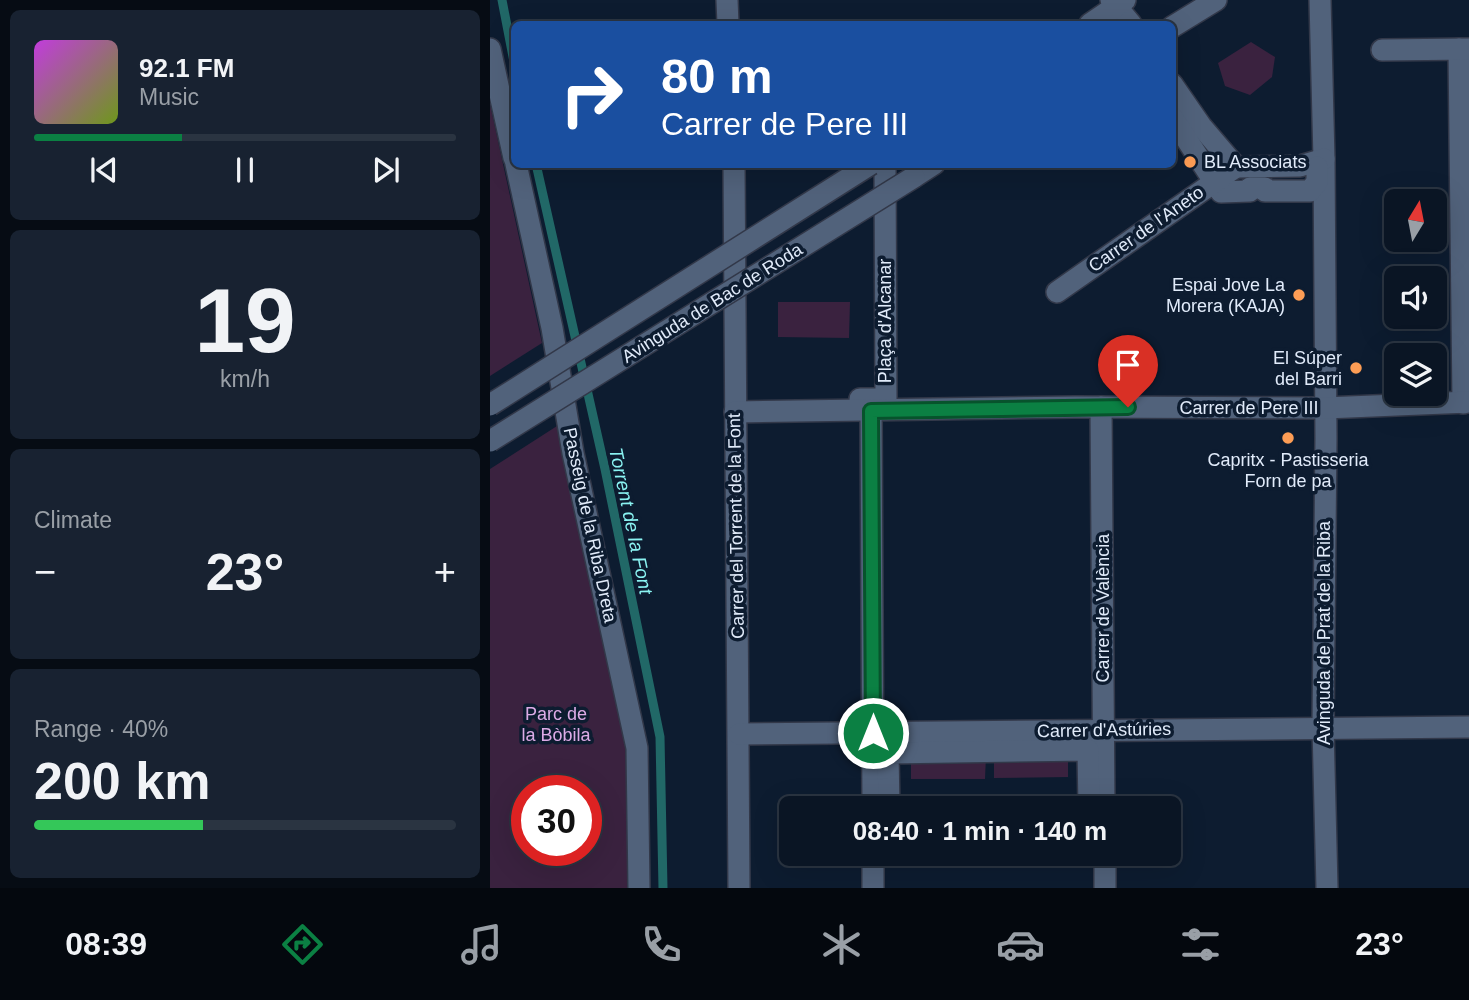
<!DOCTYPE html>
<html lang="en">
<head>
<meta charset="utf-8">
<style>
  body { margin:0; font-family:Arial,sans-serif; background:#182231; color:#f1f3f6; height:100vh; display:flex; flex-direction:column; font-size:26px; white-space:nowrap }
  * { box-sizing:border-box; margin:0 }
  p { font-size:23px; color:#999fa6 }
  .icon { flex:none; width:38px; height:38px; fill:none; stroke:currentColor; stroke-width:2; stroke-linecap:round; stroke-linejoin:round }
  .map { position:relative; flex:1; overflow:hidden }
  .details { display:flex; flex-direction:column; gap:10px; padding:10px; background:#060c14; width:490px }
  .details>* { flex:none }
  .hud { position:absolute; left:21px; top:21px; width:665px; height:147px; border-radius:10px; box-shadow:0 7px 28px #0002,0 0 0 2px #2a3441; background:#1a4fa0; color:#fff; overflow:hidden }
  .needle { width:46px; rotate:10deg }
  .fabs { position:absolute; left:894px; top:189px; display:grid; gap:14px }
  .fabs a { display:grid; place-items:center; width:63px; height:63px; border-radius:10px; background:#0a1524; box-shadow:0 7px 28px #0002,0 0 0 2px #2a3441; font-size:35px }
  .speed { position:absolute; left:21px; top:775px; display:flex; gap:14px; font-size:35px; font-weight:700; text-align:center }
  .speed>* { display:grid; place-content:center; width:91px; height:91px; border-radius:50%; background:#0a1524; box-shadow:0 7px 28px #0002,0 0 0 2px #2a3441; line-height:1 }
  .speed .limit { border:10px solid #d22; background:#fff; color:#111 }
  .pin { position:absolute; display:grid; place-items:center; width:60px; height:60px; color:#fff; margin:-72px -30px; border-radius:50% 50% 50% 0; rotate:-45deg; box-shadow:0 0 7px #0007 }
  .pin .icon { rotate:45deg }
  .me { position:absolute; width:77px; margin:-38px; rotate:0deg; stroke-linejoin:round; filter:drop-shadow(0 0 5px #0008) }
  .turn { display:flex; align-items:center; gap:24px; height:147px; padding:0 35px; font-size:32px }
  .turn .icon { width:91px; height:91px; stroke-width:2.5 }
  .turn b { display:block; font-size:49px; line-height:60px }
  .big { font-size:52px; font-weight:600; line-height:1.1 }
  .details .card { flex:1; display:flex; flex-direction:column; justify-content:center; gap:10px; min-width:0; padding:0 24px; border-radius:10px; background:#182231 }
  .details .dial { align-items:center; gap:0 }
  .dial b { font-size:91px; line-height:1 }
  .song { display:flex; align-items:center; gap:21px }
  .cover { width:84px; height:84px; border-radius:10px; background:linear-gradient(135deg,hsl(290 70% 55%),hsl(80 70% 35%)) }
  .played { height:7px; border-radius:4px; background:linear-gradient(90deg,#0b8043 35%,#2a3441 35%) }
  .keys { display:flex; justify-content:space-around; direction:ltr }
  .heat { display:flex; justify-content:space-between; align-items:center; font-size:38px; direction:ltr }
  .charge { height:10px; border-radius:5px; background:linear-gradient(90deg,#34c759 40%,#2a3441 0) }
  .trip { position:absolute; left:289px; top:796px; width:402px; height:70px; border-radius:10px; background:#0a1524; box-shadow:0 7px 28px #0002,0 0 0 2px #2a3441; font-weight:600; line-height:70px; text-align:center }
  .menu { display:flex; height:112px; justify-content:space-around; align-items:center; background:#04080e; color:#999fa6 }
  .menu .icon { width:49px; height:49px }
  .menu .selected { color:#0b8043 }
  .menu b { font-size:32px; color:#f1f3f6 }
  main { display:flex; flex:1; min-height:0 }
  .map>svg:first-child { display:block }
  .green { fill:#3a223f; fill-rule:evenodd }
  .lines { fill:none; stroke-linecap:round; stroke-linejoin:round }
  .stream { stroke:#216867; stroke-width:9 }
  .minor-casing { stroke:#323849; stroke-width:24 }
  .minor { stroke:#51627b; stroke-width:21 }
  .minor-bridge-casing { stroke:#323849; stroke-width:24; stroke-linecap:butt }
  .minor-bridge { stroke:#51627b; stroke-width:21 }
  .route-casing { stroke:#07532c; stroke-width:18 }
  .route { stroke:#0b8043; stroke-width:12 }
  .poi-dot { fill:#fd9d55; stroke:#0d1c30; stroke-width:2.5 }
  .labels { text-anchor:middle; dominant-baseline:central; stroke-width:7; stroke-linejoin:round; paint-order:stroke }
  .poi-label { font-size:18px; fill:#e1ebfa; stroke:#0d1c30; text-anchor:end }
  .street-label { font-size:18px; fill:#e1ebfa; stroke:#0d1c30 }
  .park-label { font-size:18px; fill:#dcabe6; stroke:#0d1c30 }
  .water-label { font-size:19px; font-style:italic; fill:#8af3f2; stroke:#0d1c30 }
</style>
</head>
<body>
<main>
<section class="details">
<div class="card">
<div class="song"><i class="cover"></i><div><b>92.1 FM</b><p>Music</p></div></div>
<div class="played"></div>
<div class="keys"><svg class="icon" aria-label="previous" viewBox="0 0 24 24"><path d="M18 5L8 12l10 7zM5 5v14"/></svg><svg class="icon" aria-label="pause" viewBox="0 0 24 24"><path d="M8 5v14M16 5v14"/></svg><svg class="icon" aria-label="next" viewBox="0 0 24 24"><path d="M6 5l10 7-10 7zM19 5v14"/></svg></div>
</div>
<div class="card dial"><b>19</b><p>km/h</p></div>
<div class="card"><p>Climate</p>
<div class="heat"><a>−</a><b class="big">23°</b><a>+</a></div>
</div>
<div class="card"><p>Range · 40%</p><b class="big">200 km</b><div class="charge"></div></div>
</section>
<div class="map">
<svg width="979" height="888" viewBox="0 0 979 888">
  <rect width="100%" height="100%" fill="#0d1c30"/>
  <g class="green">
    <path d="M761,42L785,57L782,77L760,95L735,86L728,63Z"/>
    <path d="M0,104L52,343L0,376Z"/>
    <path d="M288,302H360L359,338L288,337Z"/>
    <path d="M67,426L136,735L141,803V888H0V469ZM37,791H96V850H37Z"/>
    <path d="M578,754V777L504,778V755Z"/>
    <path d="M421,756H496L495,779H421Z"/>
    <rect x="454" y="795" width="92" height="13"/>
  </g>
  <g class="lines">
    <g class="stream">
      <path d="M12,0L24,62"/>
      <path d="M46,164L115,469L170,737L173,888"/>
    </g>
    <g class="minor-casing">
      <g id="minor">
        <path d="M237,0L238,24"/>
        <path d="M621,0L641,24"/>
        <path d="M830,0L834,159L836,438L833,727L837,888"/>
        <path d="M600,24L635,0"/>
        <path d="M682,27L726,0"/>
        <path d="M0,49L24,158"/>
        <path d="M969,49L973,403"/>
        <path d="M892,50L979,49"/>
        <path d="M682,84L711,126L746,167L810,166L834,159"/>
        <path d="M682,117L731,192L760,191V188H775V191H820L827,182V167"/>
        <path d="M26,164L62,328L83,453L147,748L149,888"/>
        <path d="M244,164L249,888"/>
        <path d="M424,177L444,164"/>
        <path d="M567,292L746,167"/>
        <path d="M370,399H396L395,164"/>
        <path d="M611,407L614,808"/>
        <path d="M381,411L383,808"/>
        <path d="M245,412L585,407L835,408L979,402"/>
        <path d="M249,734L979,727"/>
        <path d="M399,808L398,753L598,750L599,808"/>
        <path d="M383,854V888"/>
        <path d="M615,854V888"/>
      </g>
    </g>
    <use href="#minor" class="minor"/>
    <g class="minor-bridge-casing">
      <g id="minor-bridge">
        <path d="M0,405L381,164"/>
        <path d="M0,441L424,177"/>
      </g>
    </g>
    <use href="#minor-bridge" class="minor-bridge"/>
  </g>
  <g class="lines">
    <g class="route-casing">
      <path id="route" d="M383,733L381,411L638,407"/>
    </g>
    <use href="#route" class="route"/>
  </g>
  <g class="poi-dot">
    <circle cx="700" cy="162" r="7"/>
    <circle cx="809" cy="295" r="7"/>
    <circle cx="866" cy="368" r="7"/>
    <circle cx="798" cy="438" r="7"/>
  </g>
  <g class="labels">
    <g class="poi-label">
      <text x="714" y="162" text-anchor="start">BL Associats</text>
      <text x="795" y="285">Espai Jove La<tspan x="795" dy="21">Morera (KAJA)</tspan></text>
      <text x="852" y="358">El Súper<tspan x="852" dy="21">del Barri</tspan></text>
      <text x="798" y="460" text-anchor="middle">Capritx - Pastisseria<tspan x="798" dy="21">Forn de pa</tspan></text>
    </g>
    <g class="street-label">
      <text transform="translate(656 229) rotate(-35)">Carrer de l'Aneto</text>
      <text transform="translate(222 303) rotate(-32)">Avinguda de Bac de Roda</text>
      <text transform="translate(395 321) rotate(-90)">Plaça d'Alcanar</text>
      <text x="759" y="408">Carrer de Pere III</text>
      <text transform="translate(100 525) rotate(78)">Passeig de la Riba Dreta</text>
      <text transform="translate(246 526) rotate(-91)">Carrer del Torrent de la Font</text>
      <text transform="translate(613 608) rotate(-90)">Carrer de València</text>
      <text transform="translate(834 633) rotate(-90)">Avinguda de Prat de la Riba</text>
      <text transform="translate(614 730) rotate(-1)">Carrer d'Astúries</text>
    </g>
    <g class="park-label">
      <text x="66" y="714">Parc de<tspan x="66" dy="21">la Bòbila</tspan></text>
    </g>
    <g class="water-label">
      <text transform="translate(141 521) rotate(78)">Torrent de la Font</text>
    </g>
  </g>
</svg>
<div class="fabs">
<a><svg class="needle" viewBox="-14 -14 28 28"><path d="M0-13l5 13h-10z" fill="#e53935"/><path d="M0 13l5-13h-10z" fill="#999fa6"/></svg></a>
<a><svg class="icon" aria-label="sound" viewBox="0 0 24 24"><path d="M4 9h4l5-4v14l-5-4H4zM17 9q2 3 0 6"/></svg></a>
<a><svg class="icon" aria-label="layers" viewBox="0 0 24 24"><path d="M12 4l9 5-9 5-9-5zM3 14l9 5 9-5"/></svg></a>
</div>
<div class="speed"><div class="limit">30</div></div>
<div class="pin" style="left:638px;top:407px;background:#d93025"><svg class="icon" aria-label="arrive" viewBox="0 0 24 24"><path d="M6 21V4h12l-3 4 3 4H6"/></svg></div>
<svg class="me" style="left:383px;top:733px" viewBox="-20 -20 40 40"><circle r="17" fill="#0b8043" stroke="#fff" stroke-width="3"/><path d="M0-11L8 9 0 5-8 9z" fill="#fff"/></svg>
<div class="trip">08:40 · 1 min · 140 m</div>
<div class="hud">
<div class="turn"><svg class="icon" aria-label="right" viewBox="0 0 24 24"><path d="M7 20v-9h11M14 6l5 5-5 5"/></svg><div><b>80 m</b>Carrer de Pere III</div></div>
</div>
</div>
</main>
<nav class="menu">
<b>08:39</b>
<svg class="icon selected" aria-label="directions" viewBox="0 0 24 24"><path d="M12 3l9 9-9 9-9-9zM9 14v-3h6M13 9l2 2-2 2"/></svg>
<svg class="icon" aria-label="music" viewBox="0 0 24 24"><path d="M9 18V5l10-2v13"/><circle cx="6" cy="18" r="3"/><circle cx="16" cy="16" r="3"/></svg>
<svg class="icon" aria-label="phone" viewBox="0 0 24 24"><path d="M5 4h4l2 5-3 2q2 4 5 5l2-3 5 2v4C11 20 4 13 5 4z"/></svg>
<svg class="icon" aria-label="climate" viewBox="0 0 24 24"><path d="M12 3v18M4 7l16 10M4 17L20 7"/></svg>
<svg class="icon" aria-label="car" viewBox="0 0 24 24"><path d="M5 17H2v-5l4-1 3-4h7l3 4 3 1v5h-3M9 17h6M6 11h13"/><circle cx="7" cy="17" r="2"/><circle cx="17" cy="17" r="2"/></svg>
<svg class="icon" aria-label="filters" viewBox="0 0 24 24"><path d="M4 7h16M4 17h16"/><circle cx="9" cy="7" r="2"/><circle cx="15" cy="17" r="2"/></svg>
<b>23°</b>
</nav>
</body>
</html>
